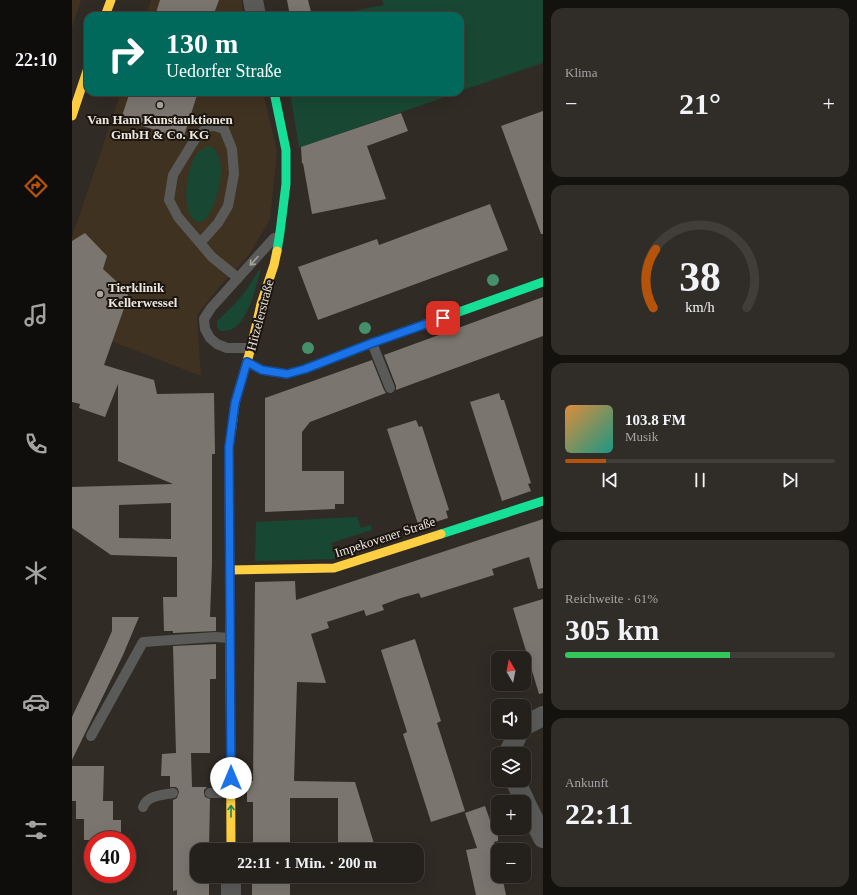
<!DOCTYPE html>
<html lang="de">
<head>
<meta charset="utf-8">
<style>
  body { margin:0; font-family:"Times New Roman",serif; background:#302d28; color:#f1f3f6; height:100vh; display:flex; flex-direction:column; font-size:15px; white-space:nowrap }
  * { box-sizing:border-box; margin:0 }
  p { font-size:13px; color:#a3a3a3 }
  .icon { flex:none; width:22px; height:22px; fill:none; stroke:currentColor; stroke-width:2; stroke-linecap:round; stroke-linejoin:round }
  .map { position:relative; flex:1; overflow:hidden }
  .sheet { display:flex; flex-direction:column; gap:8px; padding:8px; background:#14120f; width:314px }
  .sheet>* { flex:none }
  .guide { position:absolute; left:12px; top:12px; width:380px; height:84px; border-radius:12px; box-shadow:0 4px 16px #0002,0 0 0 1px #413e3a; background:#00695c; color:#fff; overflow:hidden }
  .needle { width:26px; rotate:350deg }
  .buttons { position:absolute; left:419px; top:651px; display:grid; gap:8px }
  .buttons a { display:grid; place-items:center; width:40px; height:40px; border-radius:8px; background:#24201b; box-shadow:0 4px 16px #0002,0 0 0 1px #413e3a; font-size:20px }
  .speed { position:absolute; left:12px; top:831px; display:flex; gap:8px; font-size:20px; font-weight:700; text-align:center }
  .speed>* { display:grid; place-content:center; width:52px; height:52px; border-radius:50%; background:#24201b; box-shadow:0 4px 16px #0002,0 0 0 1px #413e3a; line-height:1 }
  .speed .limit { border:6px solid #d22; background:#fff; color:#111 }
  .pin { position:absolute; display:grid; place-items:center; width:34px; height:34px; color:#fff; margin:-17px; border-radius:8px; box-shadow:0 2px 6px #0006 }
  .me { position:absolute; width:44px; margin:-22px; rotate:0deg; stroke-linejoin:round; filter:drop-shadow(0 0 3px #0008) }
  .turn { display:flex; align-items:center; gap:14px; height:84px; padding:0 16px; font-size:18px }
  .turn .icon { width:52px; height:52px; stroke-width:2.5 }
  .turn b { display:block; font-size:28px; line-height:34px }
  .big { font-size:30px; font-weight:600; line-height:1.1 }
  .sheet .card { flex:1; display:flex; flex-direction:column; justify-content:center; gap:6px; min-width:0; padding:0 14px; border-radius:12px; background:#302d28 }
  .sheet .dial { align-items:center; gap:0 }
  .dial svg { height:104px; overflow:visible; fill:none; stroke:#413e3a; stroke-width:7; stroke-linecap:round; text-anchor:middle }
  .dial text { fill:#f1f3f6; stroke:none }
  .song { display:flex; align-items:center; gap:12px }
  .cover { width:48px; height:48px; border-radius:6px; background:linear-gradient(135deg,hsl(30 70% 55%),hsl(170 70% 35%)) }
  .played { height:4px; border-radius:2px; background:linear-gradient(90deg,#b45309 15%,#413e3a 15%) }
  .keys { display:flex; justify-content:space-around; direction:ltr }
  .heat { display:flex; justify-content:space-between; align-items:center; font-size:22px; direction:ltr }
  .charge { height:6px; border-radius:3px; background:linear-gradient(90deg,#34c759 61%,#413e3a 0) }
  .trip { position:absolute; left:118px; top:843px; width:234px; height:40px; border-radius:12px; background:#24201b; box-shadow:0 4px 16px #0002,0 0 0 1px #413e3a; font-weight:600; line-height:40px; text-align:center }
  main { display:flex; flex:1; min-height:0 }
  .menu { display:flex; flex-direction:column; width:72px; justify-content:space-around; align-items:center; background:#0e0d0b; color:#a3a3a3 }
  .menu .icon { width:28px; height:28px }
  .menu .selected { color:#b45309 }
  .menu b { font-size:18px; color:#f1f3f6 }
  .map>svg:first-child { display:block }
  .built { fill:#3f3220 }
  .green { fill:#184833 }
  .building { fill:#7a766f; fill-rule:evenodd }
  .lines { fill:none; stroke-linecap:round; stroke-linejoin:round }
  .lane { stroke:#5a5b58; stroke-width:10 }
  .street { stroke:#5a5b58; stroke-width:20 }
  .fast { stroke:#16e098; stroke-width:9 }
  .slow { stroke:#ffcf43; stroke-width:9 }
  .jam { stroke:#f24e42; stroke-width:9 }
  .tree { fill:#45906b }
  .oneway { stroke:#a4a09a }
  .oneway2 { stroke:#18855a }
  .route-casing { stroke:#114b97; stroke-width:10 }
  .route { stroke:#1a73e8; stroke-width:7 }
  .poi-dot { fill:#aba59c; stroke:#1a150f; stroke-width:1.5 }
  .labels { text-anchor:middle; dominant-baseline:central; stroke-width:4; stroke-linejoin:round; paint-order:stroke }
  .poi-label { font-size:13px; font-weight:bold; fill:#ede6dd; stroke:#1a150f }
  .street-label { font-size:13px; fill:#ede6dd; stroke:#1a150f }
</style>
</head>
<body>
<main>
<nav class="menu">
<b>22:10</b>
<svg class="icon selected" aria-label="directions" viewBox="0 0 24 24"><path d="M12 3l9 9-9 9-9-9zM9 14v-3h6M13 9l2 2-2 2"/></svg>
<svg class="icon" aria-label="music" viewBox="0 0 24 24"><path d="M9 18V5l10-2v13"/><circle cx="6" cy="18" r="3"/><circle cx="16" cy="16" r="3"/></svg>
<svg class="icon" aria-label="phone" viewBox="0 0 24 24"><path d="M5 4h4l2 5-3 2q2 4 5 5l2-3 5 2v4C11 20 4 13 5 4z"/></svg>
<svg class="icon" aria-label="climate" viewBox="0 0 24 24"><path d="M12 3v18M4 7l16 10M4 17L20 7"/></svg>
<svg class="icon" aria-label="car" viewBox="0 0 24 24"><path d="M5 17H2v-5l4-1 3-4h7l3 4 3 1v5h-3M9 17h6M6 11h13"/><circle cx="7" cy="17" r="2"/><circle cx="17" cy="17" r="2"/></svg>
<svg class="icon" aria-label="filters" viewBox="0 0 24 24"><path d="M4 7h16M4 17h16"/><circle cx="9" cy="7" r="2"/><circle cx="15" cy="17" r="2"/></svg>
</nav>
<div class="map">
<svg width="471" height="895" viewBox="0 0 471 895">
  <rect width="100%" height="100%" fill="#302b24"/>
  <g class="built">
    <path d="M0,0H9L0,28Z"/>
    <path d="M79,0H170V5L172,16H74Z"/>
    <path d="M49,92H191L205,151L198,219L177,255L148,286L125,315L129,376L0,326V237Z"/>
  </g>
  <g class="green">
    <path d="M310,0H471V63L388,91V16H256L312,5Z"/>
    <path d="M218,92H387L227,148Z"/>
    <path d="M139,146C141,148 144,150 145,153C154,169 146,196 139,211C137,214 134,219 131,221C129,222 126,222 124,222C122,220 120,218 118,215C110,200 115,155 132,148C133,147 138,147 139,146Z"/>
    <path d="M189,269C183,288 175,335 148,331L145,327V321L160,307L173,292L187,270Z"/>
    <path d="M285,517L289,528L299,525L300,530L259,543L264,559L183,561L184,522Z"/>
  </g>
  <g class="building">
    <path d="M88,0H147L141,16H83Z"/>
    <path d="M215,0H236L240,16H218Z"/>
    <path d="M58,92H126L111,139L49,119Z"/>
    <path d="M471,111V234H469L429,126Z"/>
    <path d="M329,113L336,131L295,146L314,199L240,214L231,163L230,164L229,147Z"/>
    <path d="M418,204L436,250L246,320L226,267L305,239L307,245Z"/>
    <path d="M13,233L35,256L31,269L55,291L56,297L32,365L82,380L85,394L142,393L143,454H140V563L138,617H144V631L101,633V631H92L91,597H105V557L39,555L0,528V487L101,484L46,461V384L33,417L7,408L8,404L0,402V241ZM99,503V539L47,538V505Z"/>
    <path d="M471,297V336L324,390V386L312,355Z"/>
    <path d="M300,360L312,390L314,393L238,422L230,432V471H272V504H263V509L193,512V398Z"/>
    <path d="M427,393L429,400H432L459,483L456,484L459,491L430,501L398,402Z"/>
    <path d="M344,420L347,427L350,426L377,510L374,511L376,518L347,527L315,429Z"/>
    <path d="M471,519V588L466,589L457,557L420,569L422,575L349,598L347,593L329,598L310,605L312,610L294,616L292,610L255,622L257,628L239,634L254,683L225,682L222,781L283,782L304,850H266V798H218V850H181V802H175V781H181L183,582L223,581L224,600Z"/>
    <path d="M471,599V693L467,694L441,608Z"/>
    <path d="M40,617H67L51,655L0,760V717L33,647L40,631Z"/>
    <path d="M343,639L369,721L365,723L393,811L359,822L331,734L335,732L309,650Z"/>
    <path d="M144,644V679H138V753H119L120,787H135L132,790V793L133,797L138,799L137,850H125V876H137V895H105V890L101,891V800L105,798L107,792L106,789L104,787H98V776H89L90,754L104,753L101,646Z"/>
    <path d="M0,766H32L31,801H41V820H49V840H12V819H4V801H0Z"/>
    <path d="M413,806L419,823L426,822V841L422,842L426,860V876H430L434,895H404L394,850L405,848L393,813Z"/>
    <rect x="180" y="876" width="38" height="19"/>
  </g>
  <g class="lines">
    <g class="lane">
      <path d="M128,243L146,223L156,206L162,174L160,149L152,129L139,125L125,136L101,175L97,200L106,217L140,257L166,278"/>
      <path d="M300,343L318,388"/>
      <path d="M179,348H155L145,344L138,338L133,329L132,319L139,308L202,238"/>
      <path d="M19,736L71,642L143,637L158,638"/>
      <path d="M138,793H159"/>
      <path d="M71,807C75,795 91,795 101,793"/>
    </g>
    <g class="street">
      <path d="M181,0L184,16"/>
      <path d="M452,726L471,716"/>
      <path d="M438,754V750L447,732"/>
      <path d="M443,780L455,806L471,838"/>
      <path d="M159,876V895"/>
    </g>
    <g class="fast">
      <path d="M202,92L214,150V184L208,232L205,251"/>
      <path d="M175,362L190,370L215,374L233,369L300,343L471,282"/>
      <path d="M369,534L471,501"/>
    </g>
    <g class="slow">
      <path d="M33,16L39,0"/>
      <path d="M0,116L16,68"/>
      <path d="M160,427L163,403L179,348L189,304L202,265L205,251"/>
      <path d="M158,570L262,568L369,534"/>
      <path d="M158,626L159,850"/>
    </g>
    <path class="jam" d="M158,626L157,447L160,427"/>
  </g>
  <g class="tree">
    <circle cx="421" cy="280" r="6"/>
    <circle cx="293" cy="328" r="6"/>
    <circle cx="236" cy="348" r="6"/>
  </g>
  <defs><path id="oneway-shaft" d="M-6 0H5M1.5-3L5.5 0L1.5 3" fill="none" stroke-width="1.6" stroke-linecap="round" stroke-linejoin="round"/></defs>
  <use class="oneway" href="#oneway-shaft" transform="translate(182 261) rotate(132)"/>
  <use class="oneway2" href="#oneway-shaft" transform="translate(159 811) rotate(-90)"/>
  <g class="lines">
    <g class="route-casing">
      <path id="route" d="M159,778L157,447L163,403L175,362L190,370L215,374L233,369L300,343L371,318"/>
    </g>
    <use href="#route" class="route"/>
  </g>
  <g class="poi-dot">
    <circle cx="88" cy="105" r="4"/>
    <circle cx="28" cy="294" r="4"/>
  </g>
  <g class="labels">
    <g class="poi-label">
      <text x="88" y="119">Van Ham Kunstauktionen<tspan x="88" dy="15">GmbH &amp; Co. KG</tspan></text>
      <text x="36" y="287" text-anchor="start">Tierklinik<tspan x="36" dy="15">Kellerwessel</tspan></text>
    </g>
    <g class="street-label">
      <text transform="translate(188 315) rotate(-75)">Hitzelerstraße</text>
      <text transform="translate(313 537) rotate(-18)">Impekovener Straße</text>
    </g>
  </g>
</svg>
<div class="buttons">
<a><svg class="needle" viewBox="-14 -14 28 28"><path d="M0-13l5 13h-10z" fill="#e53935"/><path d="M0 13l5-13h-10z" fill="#a3a3a3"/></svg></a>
<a><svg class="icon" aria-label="sound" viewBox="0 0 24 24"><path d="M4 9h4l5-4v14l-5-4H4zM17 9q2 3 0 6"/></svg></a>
<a><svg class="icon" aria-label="layers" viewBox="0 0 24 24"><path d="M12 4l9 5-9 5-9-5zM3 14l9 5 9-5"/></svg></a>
<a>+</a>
<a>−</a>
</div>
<div class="speed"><div class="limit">40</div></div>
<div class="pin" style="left:371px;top:318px;background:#d93025"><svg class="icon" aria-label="arrive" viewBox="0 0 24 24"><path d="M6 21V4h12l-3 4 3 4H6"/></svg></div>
<svg class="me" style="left:159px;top:778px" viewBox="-20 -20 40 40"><circle r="19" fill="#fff"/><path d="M0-13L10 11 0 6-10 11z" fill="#1a73e8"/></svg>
<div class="trip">22:11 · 1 Min. · 200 m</div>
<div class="guide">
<div class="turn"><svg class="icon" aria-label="right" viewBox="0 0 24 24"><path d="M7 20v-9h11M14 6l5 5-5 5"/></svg><div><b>130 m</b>Uedorfer Straße</div></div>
</div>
</div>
<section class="sheet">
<div class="card"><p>Klima</p>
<div class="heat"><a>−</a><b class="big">21°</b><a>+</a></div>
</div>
<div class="card dial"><svg viewBox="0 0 100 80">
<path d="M14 69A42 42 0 1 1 86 69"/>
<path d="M14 69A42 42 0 0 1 16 24" stroke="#b45309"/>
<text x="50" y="56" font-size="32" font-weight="700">38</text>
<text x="50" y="72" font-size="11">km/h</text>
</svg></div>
<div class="card">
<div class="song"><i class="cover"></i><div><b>103.8 FM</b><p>Musik</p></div></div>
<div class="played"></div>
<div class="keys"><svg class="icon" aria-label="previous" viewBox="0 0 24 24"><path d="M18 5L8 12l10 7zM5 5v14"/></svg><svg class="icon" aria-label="pause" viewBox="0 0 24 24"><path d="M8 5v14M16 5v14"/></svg><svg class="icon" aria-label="next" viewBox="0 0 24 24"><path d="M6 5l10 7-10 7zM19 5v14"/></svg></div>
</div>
<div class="card"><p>Reichweite · 61%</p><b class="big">305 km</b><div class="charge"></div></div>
<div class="card"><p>Ankunft</p><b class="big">22:11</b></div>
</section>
</main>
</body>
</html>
